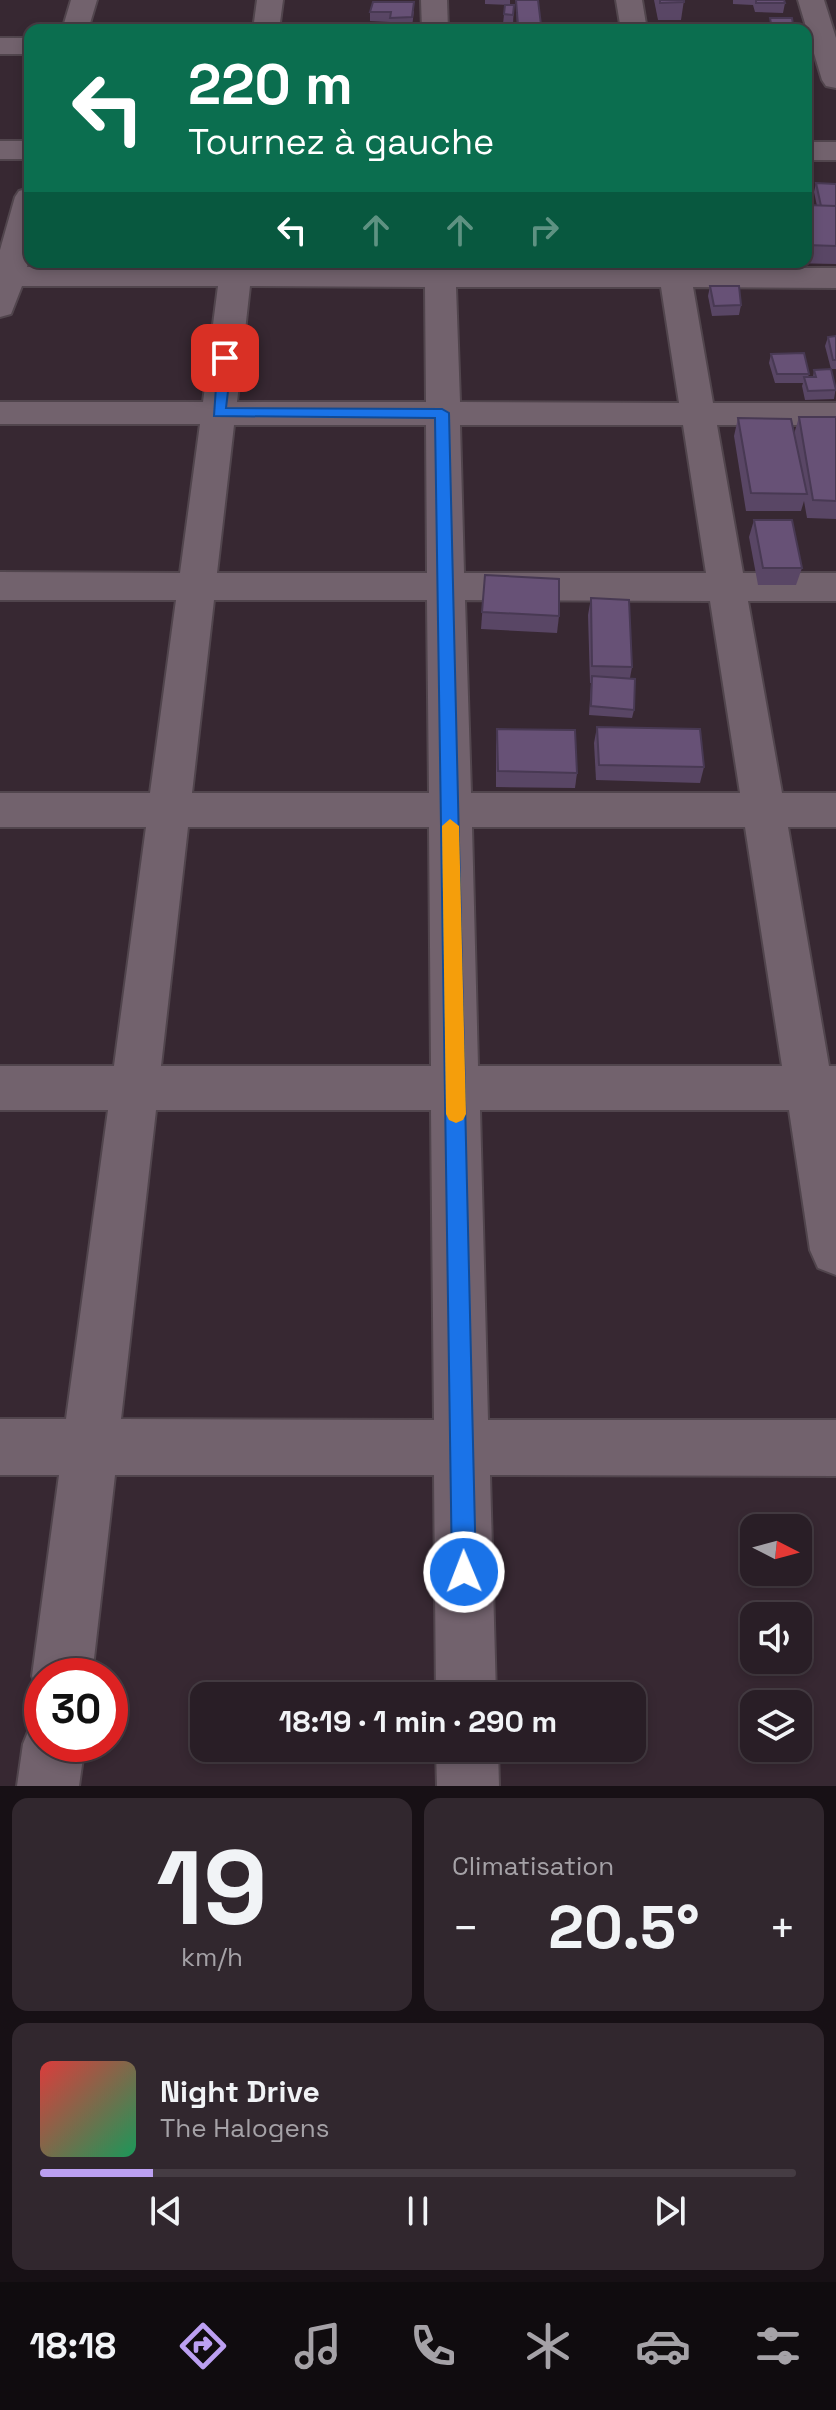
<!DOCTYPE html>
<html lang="fr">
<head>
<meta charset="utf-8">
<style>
  body { margin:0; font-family:"Space Grotesk",sans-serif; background:#31272e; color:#f1f3f6; height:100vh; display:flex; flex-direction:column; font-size:30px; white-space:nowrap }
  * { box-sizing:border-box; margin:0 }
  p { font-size:26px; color:#a5a2a7 }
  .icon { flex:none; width:44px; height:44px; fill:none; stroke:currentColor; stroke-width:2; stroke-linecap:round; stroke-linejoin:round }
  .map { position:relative; height:1786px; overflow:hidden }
  .sheet { display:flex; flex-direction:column; gap:12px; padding:12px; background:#171015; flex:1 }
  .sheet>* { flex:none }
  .hud { position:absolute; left:24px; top:24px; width:788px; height:244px; border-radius:16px; box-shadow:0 4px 12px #0003,0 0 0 2px #453c43; background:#0b6e4f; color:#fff; overflow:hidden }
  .needle { width:52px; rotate:96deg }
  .fabs { position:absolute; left:740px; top:1514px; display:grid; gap:16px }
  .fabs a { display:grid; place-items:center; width:72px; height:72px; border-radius:16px; background:#291e26; box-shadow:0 4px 12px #0003,0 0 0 2px #453c43; font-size:40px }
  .speed { position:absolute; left:24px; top:1658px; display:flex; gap:16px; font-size:40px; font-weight:700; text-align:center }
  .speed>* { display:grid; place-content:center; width:104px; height:104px; border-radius:50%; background:#291e26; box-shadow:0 4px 12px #0003,0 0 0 2px #453c43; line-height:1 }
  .speed .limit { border:12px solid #d22; background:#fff; color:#111 }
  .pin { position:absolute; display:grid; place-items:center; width:68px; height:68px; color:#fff; margin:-34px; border-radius:16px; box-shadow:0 4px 12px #0006 }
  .me { position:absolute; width:88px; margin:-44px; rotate:359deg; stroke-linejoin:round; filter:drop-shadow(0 0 6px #0008) }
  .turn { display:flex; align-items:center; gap:28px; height:168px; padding:0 32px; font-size:36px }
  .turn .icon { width:104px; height:104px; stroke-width:2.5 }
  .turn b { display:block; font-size:56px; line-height:68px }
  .lanes { display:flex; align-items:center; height:76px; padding:0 32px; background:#0003; justify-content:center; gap:40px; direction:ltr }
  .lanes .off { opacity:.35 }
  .big { font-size:60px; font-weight:700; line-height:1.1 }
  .sheet .widget { flex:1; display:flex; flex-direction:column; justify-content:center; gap:12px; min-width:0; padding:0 28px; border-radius:16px; background:#31272e }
  .sheet .dial { align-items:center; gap:0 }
  .dial b { font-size:104px; line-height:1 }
  .song { display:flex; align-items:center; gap:24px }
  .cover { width:96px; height:96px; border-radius:12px; background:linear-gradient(135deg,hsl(0 70% 55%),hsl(150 70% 35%)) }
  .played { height:8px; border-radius:4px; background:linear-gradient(90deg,#bca0f2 15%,#453c43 15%) }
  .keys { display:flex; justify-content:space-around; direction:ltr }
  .heat { display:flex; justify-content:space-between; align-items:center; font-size:44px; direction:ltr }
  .sheet .tiles { flex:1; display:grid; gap:12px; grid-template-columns:1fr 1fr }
  .widget:last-child { grid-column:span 2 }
  .trip { position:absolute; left:190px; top:1682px; width:456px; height:80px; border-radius:16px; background:#291e26; box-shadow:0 4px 12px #0003,0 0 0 2px #453c43; font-weight:700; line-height:80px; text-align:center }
  .tabs { display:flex; height:128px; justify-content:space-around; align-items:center; background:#100c0f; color:#a5a2a7 }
  .tabs .icon { width:56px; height:56px }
  .tabs .active { color:#bca0f2 }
  .tabs b { font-size:36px; color:#f1f3f6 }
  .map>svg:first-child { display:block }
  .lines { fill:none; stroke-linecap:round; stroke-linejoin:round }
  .minor-casing { stroke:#51454d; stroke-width:4 }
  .tertiary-casing { stroke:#51454d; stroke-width:4 }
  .minor { fill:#72626d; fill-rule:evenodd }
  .tertiary { fill:#72626d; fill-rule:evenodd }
  .wall { fill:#594665 }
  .building { fill:#675176; stroke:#483953; stroke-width:2 }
  .route { fill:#1a73e8; stroke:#114b97; stroke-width:2 }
  .slow { fill:#f59e0b }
</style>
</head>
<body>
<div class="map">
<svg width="836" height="1786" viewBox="0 0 836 1786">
  <rect width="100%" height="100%" fill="#372832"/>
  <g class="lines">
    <g class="minor-casing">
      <g id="minor">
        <path d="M71,0H97L88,30H62Z"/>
        <path d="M257,0H283L279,30H253Z"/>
        <path d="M421,0H447L448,30H422Z"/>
        <path d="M616,0H642L647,30H621Z"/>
        <path d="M798,0H824L836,38V88L826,86L822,80Z"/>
        <rect x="0" y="38" width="30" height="16"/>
        <path d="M30,188V254L27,267H221V262H253L252,267L425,268L424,262H456V268H658L657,262H689L690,268H836V288L693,287L713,403H836V425H717L743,573H836V601H748L782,793H836V827H788L829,1066H836V1275L818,1268L810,1250L789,1110H480L488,1420H836V1476L490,1475L496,1696H436L434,1475H115L92,1676H42V1698L32,1676L59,1475H0V1419H66L108,1110H0V1066H114L146,827H0V793H150L176,600H0V572L180,573L200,424H0V402H203L218,286H22L11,314L0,317V250L15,197L19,191ZM250,286L425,287L426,402H237ZM456,287H661L679,403L460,402ZM234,425H426L427,573H217ZM460,425H683L706,573H464ZM214,600H427L429,793H192ZM465,600L710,601L740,793H471ZM188,827H429L431,1066H161ZM472,827H745L782,1066H478ZM156,1110H431L434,1420L121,1419Z"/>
        <path d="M42,1718V1744H85L79,1786H17L23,1744L32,1722Z"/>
        <path d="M436,1748H498L499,1786H437Z"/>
      </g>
    </g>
    <g class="tertiary-casing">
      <g id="tertiary">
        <rect x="0" y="141" width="30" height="18"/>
        <rect x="806" y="142" width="30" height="18"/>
      </g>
    </g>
    <use href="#minor" class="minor"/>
    <use href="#tertiary" class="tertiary"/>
  </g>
  <g class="wall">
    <path d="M485,0H510V5L485,4Z"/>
    <path d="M516,0L541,25L540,30H517Z"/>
    <path d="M654,0H684L681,20H658Z"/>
    <path d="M733,0H784L785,3L783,13L755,12L753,5L733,4Z"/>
    <path d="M505,5H514L513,24H503Z"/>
    <path d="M414,11L412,27H390V22L370,21V12Z"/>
    <path d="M816,183L836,184V264L786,263L806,262V205L817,206L814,192Z"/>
    <path d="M710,286L741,305L739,315L712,316L708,296Z"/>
    <path d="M836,336V369H831L825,346L828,337Z"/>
    <path d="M771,354L809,374L808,377H813L814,370L836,387L834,399L805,400L802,386L803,383H775L769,363Z"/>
    <path d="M799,417H836V519L807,518L804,501L801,511H746L734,436L738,418L794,434Z"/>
    <path d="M754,520L802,568L796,585H758L749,537Z"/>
    <path d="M485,575L559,616L557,633L481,629Z"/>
    <path d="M591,598L632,667L630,678L634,710L632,718L589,715L591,683H590L588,615Z"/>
    <path d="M597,727L704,767L700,783L596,780L594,743Z"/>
    <path d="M497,729L577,773L575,788L496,787V745Z"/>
  </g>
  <g class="building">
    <path d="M516,0H538L541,25H518Z"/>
    <path d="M660,0H684V2L660,3Z"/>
    <path d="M756,0H784L785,3H756Z"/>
    <path d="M373,2H414L412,17L390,18L391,12H370Z"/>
    <path d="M505,5H514L513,15L504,14Z"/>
    <path d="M770,18H792L794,30H772Z"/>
    <path d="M816,183L836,184V206H821Z"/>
    <path d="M806,205L836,206V246L806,245Z"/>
    <path d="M710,286H739L741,305L714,306Z"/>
    <path d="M836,336V360H833L828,337Z"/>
    <path d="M804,353L809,374H777L771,354Z"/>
    <path d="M831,369L836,390L808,391L804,377H816L814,370Z"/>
    <path d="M799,417H836V501L813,500Z"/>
    <path d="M738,418L791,419L807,494L751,493Z"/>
    <path d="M754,520H792L802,568H763Z"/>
    <path d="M485,575L559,579V616L482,612Z"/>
    <path d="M591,598L629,600L632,667L592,666Z"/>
    <path d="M592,676L635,679L634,710L591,706Z"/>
    <path d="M597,727L700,729L704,767L599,765Z"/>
    <path d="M497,729L575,730L577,773L498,771Z"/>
  </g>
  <path class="route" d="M225,354L232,358L226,408L442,409L449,413L476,1572L472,1580L464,1584L456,1580L452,1572L435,418L214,416L218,358Z"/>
  <path class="slow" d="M450,819L459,826L466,1114L463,1120L456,1123L449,1120L446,1114L442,826Z"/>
</svg>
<div class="fabs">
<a><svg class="needle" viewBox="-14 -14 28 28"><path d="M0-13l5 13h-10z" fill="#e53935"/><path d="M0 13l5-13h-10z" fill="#a5a2a7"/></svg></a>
<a><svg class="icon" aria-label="sound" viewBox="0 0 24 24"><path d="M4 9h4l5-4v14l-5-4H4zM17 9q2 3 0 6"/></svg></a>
<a><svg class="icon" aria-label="layers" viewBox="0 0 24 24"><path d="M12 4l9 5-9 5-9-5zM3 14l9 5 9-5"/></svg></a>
</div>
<div class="speed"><div class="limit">30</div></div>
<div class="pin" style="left:225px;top:358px;background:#d93025"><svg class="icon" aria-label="arrive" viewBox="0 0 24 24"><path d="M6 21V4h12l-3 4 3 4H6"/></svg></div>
<svg class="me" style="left:464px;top:1572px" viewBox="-20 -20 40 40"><circle r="17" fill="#1a73e8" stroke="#fff" stroke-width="3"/><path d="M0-11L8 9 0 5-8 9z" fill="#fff"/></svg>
<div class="trip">18:19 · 1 min · 290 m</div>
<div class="hud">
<div class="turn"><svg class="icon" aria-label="left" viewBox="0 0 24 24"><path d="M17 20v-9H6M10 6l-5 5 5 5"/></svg><div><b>220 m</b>Tournez à gauche</div></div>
<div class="lanes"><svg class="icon" aria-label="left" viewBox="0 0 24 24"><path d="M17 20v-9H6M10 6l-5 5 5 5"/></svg><svg class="icon off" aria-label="ahead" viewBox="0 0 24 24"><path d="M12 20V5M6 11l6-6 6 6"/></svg><svg class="icon off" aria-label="ahead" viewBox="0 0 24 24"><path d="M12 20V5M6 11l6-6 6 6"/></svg><svg class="icon off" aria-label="right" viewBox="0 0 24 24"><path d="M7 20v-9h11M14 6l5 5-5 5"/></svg></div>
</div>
</div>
<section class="sheet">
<div class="tiles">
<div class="widget dial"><b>19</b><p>km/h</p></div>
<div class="widget"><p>Climatisation</p>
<div class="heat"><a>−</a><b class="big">20.5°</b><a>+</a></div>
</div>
<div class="widget">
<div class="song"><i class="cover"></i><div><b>Night Drive</b><p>The Halogens</p></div></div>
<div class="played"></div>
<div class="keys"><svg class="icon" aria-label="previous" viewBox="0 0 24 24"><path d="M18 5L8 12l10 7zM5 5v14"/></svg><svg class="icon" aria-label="pause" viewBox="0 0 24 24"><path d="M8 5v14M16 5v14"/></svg><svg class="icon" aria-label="next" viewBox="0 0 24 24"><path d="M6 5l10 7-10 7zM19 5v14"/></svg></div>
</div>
</div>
</section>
<nav class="tabs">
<b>18:18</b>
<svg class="icon active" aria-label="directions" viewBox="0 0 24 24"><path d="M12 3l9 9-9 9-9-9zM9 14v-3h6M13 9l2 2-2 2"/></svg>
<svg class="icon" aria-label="music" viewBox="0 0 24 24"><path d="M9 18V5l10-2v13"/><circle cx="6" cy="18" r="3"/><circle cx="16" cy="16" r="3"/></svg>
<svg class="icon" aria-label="phone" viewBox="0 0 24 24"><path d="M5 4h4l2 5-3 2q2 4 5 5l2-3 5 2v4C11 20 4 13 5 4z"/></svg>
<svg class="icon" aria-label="climate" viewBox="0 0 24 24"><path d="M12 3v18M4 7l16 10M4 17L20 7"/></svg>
<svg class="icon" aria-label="car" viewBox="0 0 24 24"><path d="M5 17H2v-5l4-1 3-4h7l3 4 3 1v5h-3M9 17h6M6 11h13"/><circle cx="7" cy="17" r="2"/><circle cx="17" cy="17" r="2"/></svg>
<svg class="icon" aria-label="filters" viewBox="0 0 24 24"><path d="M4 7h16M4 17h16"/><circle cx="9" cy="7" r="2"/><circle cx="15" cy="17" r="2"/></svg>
</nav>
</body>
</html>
